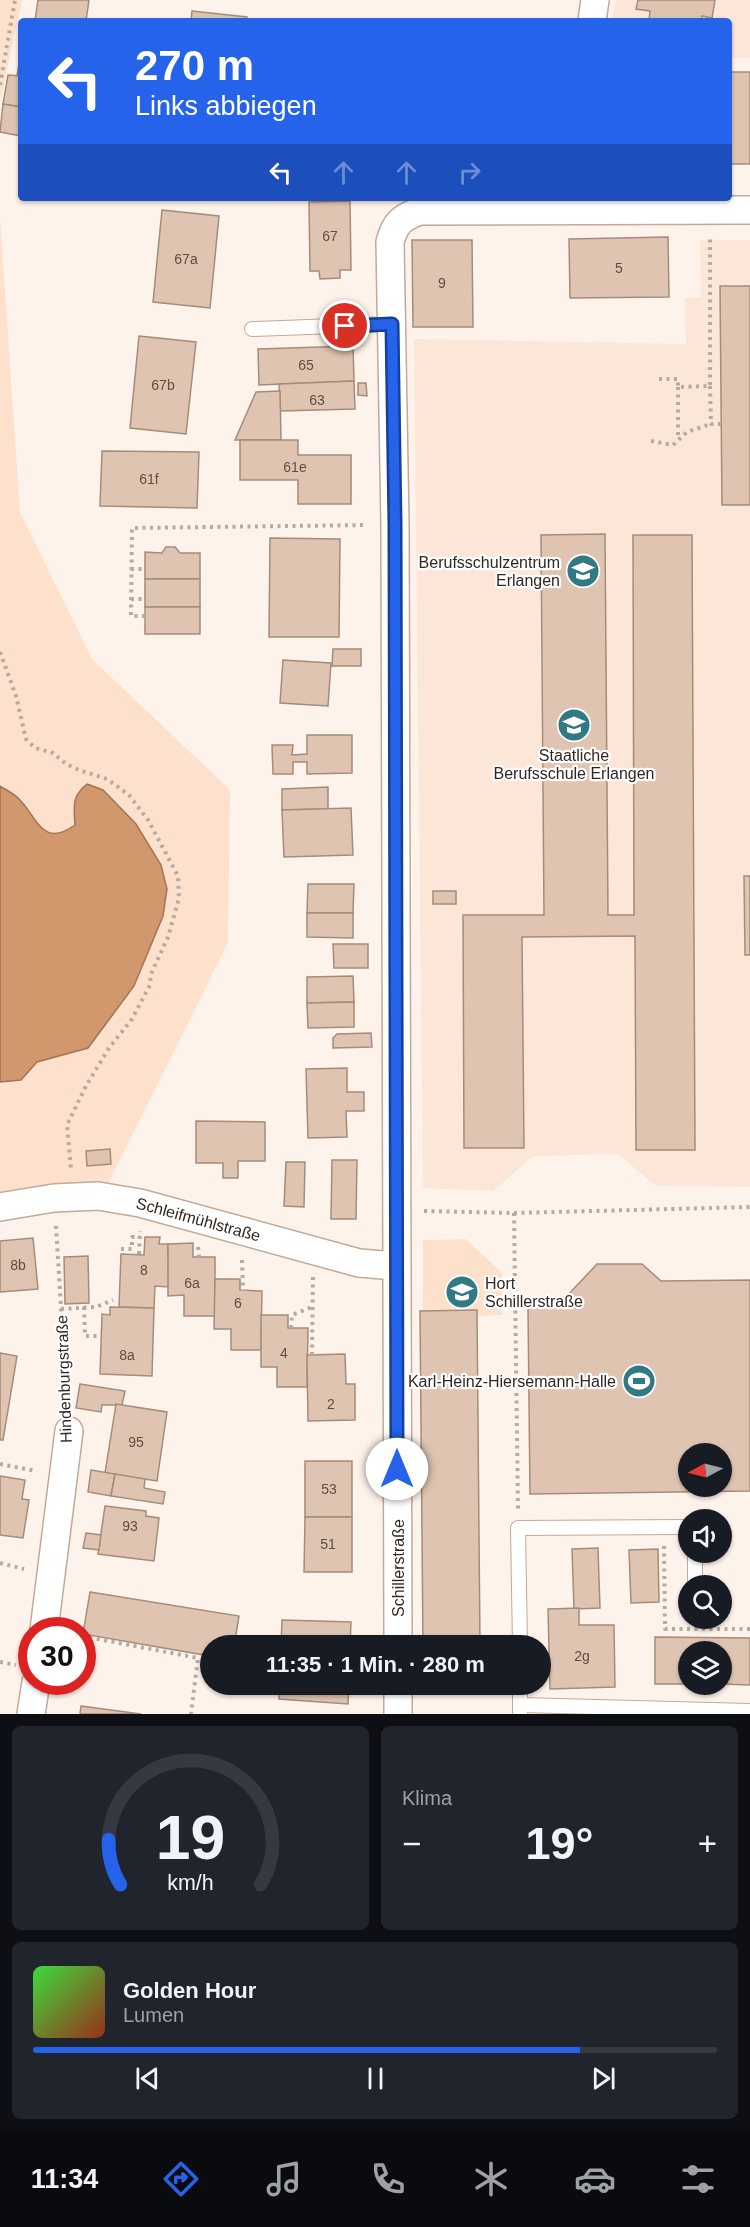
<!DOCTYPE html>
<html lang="de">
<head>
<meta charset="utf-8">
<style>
  body { margin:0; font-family:Helvetica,sans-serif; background:#20242c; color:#f1f3f6; height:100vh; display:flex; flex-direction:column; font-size:22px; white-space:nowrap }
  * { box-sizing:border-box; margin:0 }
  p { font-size:20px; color:#9ea1a6 }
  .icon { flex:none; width:33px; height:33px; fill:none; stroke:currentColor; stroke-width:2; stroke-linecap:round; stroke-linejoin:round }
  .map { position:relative; height:1714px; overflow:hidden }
  .drawer { display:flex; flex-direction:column; gap:12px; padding:12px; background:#0d0f14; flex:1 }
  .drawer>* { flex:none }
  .guide { position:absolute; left:18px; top:18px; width:714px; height:183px; border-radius:6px; box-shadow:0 2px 4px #0004; background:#2563eb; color:#fff; overflow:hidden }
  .needle { width:39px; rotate:263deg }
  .tools { position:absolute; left:678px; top:1443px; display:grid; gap:12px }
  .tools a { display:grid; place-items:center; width:54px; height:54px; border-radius:50%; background:#171b24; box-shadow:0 2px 4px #0004; font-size:30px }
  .speed { position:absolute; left:18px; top:1617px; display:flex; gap:12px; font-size:30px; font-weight:700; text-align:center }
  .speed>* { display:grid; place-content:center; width:78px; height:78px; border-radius:50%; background:#171b24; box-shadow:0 2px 4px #0004; line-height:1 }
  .speed .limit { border:9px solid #d22; background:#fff; color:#111 }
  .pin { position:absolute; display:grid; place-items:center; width:51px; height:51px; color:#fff; margin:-26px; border:3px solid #fff; border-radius:50%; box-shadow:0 2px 6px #0007 }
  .me { position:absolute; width:66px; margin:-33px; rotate:0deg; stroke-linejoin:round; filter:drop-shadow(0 0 4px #0008) }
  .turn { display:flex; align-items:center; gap:21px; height:126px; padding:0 18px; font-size:27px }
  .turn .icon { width:78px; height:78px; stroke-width:2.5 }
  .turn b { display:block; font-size:42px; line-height:51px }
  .lanes { display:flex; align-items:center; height:57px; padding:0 18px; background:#0003; justify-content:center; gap:30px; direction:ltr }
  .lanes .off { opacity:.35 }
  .big { font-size:45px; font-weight:800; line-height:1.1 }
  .drawer .card { flex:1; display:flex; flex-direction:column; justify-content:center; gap:9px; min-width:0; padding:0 21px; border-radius:9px; background:#20242c }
  .drawer .dial { align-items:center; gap:0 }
  .dial svg { height:156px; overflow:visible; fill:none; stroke:#363941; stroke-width:7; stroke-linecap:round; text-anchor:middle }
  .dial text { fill:#f1f3f6; stroke:none }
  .song { display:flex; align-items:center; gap:18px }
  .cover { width:72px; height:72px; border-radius:9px; background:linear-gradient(135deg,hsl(120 70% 55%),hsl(10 70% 35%)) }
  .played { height:6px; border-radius:3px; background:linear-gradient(90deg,#2563eb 80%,#363941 80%) }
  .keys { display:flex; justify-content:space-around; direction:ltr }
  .heat { display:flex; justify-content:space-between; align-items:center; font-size:33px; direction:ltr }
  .drawer .tiles { flex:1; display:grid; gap:12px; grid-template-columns:1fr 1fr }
  .card:last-child { grid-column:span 2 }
  .trip { position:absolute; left:200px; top:1635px; width:351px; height:60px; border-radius:30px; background:#171b24; box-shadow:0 2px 4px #0004; font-weight:800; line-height:60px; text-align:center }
  .tabs { display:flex; height:96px; justify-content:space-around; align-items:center; background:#090b0e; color:#9ea1a6 }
  .tabs .icon { width:42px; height:42px }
  .tabs .active { color:#2563eb }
  .tabs b { font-size:27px; color:#f1f3f6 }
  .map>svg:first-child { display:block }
  .built { fill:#fbe6d8 }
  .green { fill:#fee1cd }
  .water { fill:#d1976d; stroke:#a17556; stroke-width:1.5 }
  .building { fill:#dfc4b2; stroke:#a58c7a; stroke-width:1.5; fill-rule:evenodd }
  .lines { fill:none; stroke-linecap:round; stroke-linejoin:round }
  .service-casing { stroke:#c3a997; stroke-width:16 }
  .minor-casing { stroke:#c3a997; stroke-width:30 }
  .path { stroke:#b6aba3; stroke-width:4; stroke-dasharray:3 4.5; stroke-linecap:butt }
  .service { stroke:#fff; stroke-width:14 }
  .minor { stroke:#fff; stroke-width:27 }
  .route-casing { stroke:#184099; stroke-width:15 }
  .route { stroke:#2563eb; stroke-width:10 }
  .labels { text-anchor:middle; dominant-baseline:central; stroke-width:4.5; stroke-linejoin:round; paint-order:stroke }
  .number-label { font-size:14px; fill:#5d4e44 }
  .poi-label { font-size:16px; fill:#322720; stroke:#fff; text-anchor:end }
  .street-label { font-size:16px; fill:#322720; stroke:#fff }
</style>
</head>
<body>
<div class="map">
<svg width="750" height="1714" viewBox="0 0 750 1714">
  <rect width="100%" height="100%" fill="#fef3eb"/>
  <g class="built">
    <path d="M616,0H750V58H729V21H612Z"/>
    <path d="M700,240H750V1187L656,1186L618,1154L533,1156L493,1191L423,1188L414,339L686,344L685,298L701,297Z"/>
  </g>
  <g class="green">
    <path d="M0,0H22L0,102Z"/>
    <path d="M0,217L20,512L92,659L230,790L228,943L106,1188L0,1200V1082L20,1080L37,1062L88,1048L161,865L136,824L103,790L74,800L75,825C43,848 38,819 20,800C15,794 6,790 0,786Z"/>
    <path d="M466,1239L502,1273V1315L477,1316V1310L423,1311V1240Z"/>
  </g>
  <path class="water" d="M87,784L103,790L136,824L161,865L167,889L163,916L134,986L88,1048L37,1062L21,1080L0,1082V786C6,790 15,794 20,800C38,819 43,848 75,825C74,807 71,797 87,784Z"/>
  <g class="building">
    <path d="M38,0H89L86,21H35Z"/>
    <path d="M638,0H715L712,18L702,16L701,21H649L650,11L636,9Z"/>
    <path d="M192,11L247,17L246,21H191Z"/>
    <path d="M21,51V76H17Z"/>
    <rect x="729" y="72" width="21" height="92"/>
    <path d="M8,75L21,76V107L3,104Z"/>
    <path d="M3,104L21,107V136L0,132Z"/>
    <path d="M350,201L351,270H340V278L320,279L319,271H310L309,202Z"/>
    <path d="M162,210L219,216L210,308L153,302Z"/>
    <path d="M668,237L669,297L570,298L569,239Z"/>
    <path d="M412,240H472L473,327H413Z"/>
    <path d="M720,286H750V505H722Z"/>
    <path d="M139,336L196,342L186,434L130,428Z"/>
    <path d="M353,346L354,381L259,385L258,349Z"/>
    <path d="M354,381L355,409L280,411L279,384Z"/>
    <path d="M358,383H366L367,396L358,395Z"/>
    <path d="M280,391L281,440H235L256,392Z"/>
    <path d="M240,440H298V455H351V504H298V480H240Z"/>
    <path d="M102,451L199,452L197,508L100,506Z"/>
    <path d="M605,534L608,915H634L633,535H692L695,1150H636L635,936L522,937L524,1148H464L463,915H544L541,535Z"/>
    <path d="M270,538L340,539L339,637H269Z"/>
    <path d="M166,547H175L180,553H200V579H145V552L162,553Z"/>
    <rect x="145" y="579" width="55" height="28"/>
    <rect x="145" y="607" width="55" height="27"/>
    <path d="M333,649H361V666H332Z"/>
    <path d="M283,660L331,663L328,706L280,703Z"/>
    <path d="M307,735H352V773L307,774V762H293V774H273L272,745H293L292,755L307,754Z"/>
    <path d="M328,787V809L282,810V789Z"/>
    <path d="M351,808L353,855L284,857L282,810Z"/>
    <path d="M744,876H750V955H745Z"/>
    <path d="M308,884H354L353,913H307Z"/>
    <rect x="433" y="891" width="23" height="13"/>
    <path d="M307,913H353V938L307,937Z"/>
    <path d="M333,944H368V968H334Z"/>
    <path d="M353,976L354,1002L307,1003V977Z"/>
    <path d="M354,1002V1027L308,1028L307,1003Z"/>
    <path d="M371,1033L372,1047L333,1048V1038L337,1034Z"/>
    <path d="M347,1068V1092H364V1111H346L347,1137L308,1138L306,1069Z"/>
    <path d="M196,1121L265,1122V1161H238V1178H223V1163H196Z"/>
    <path d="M110,1149L111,1164L87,1166L86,1151Z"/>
    <path d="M332,1160H357L356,1219H331Z"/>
    <path d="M286,1162H305L304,1207L284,1206Z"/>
    <path d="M145,1237H160L159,1244H168L169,1287L155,1286L154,1308L119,1307L121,1254L144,1255Z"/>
    <path d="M33,1238L38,1289L0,1292V1241Z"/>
    <path d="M193,1243V1257H215V1316H184V1295L168,1296V1244Z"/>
    <path d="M88,1256L89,1303L65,1304L64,1257Z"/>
    <path d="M597,1264H642L661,1281L750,1280V1491L530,1494L528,1309L540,1297H566ZM688,1454H722V1486H688Z"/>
    <path d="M215,1279H240V1290L262,1291L261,1350H231V1329H214Z"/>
    <path d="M110,1307L154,1308L152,1376L100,1374L102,1314L110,1315Z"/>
    <path d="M477,1310L480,1646H423L420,1311Z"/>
    <path d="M261,1315H288V1328H308L307,1387H277V1367H261Z"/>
    <path d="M0,1353L17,1356L3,1440H0Z"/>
    <path d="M345,1354L346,1384H355V1420L308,1421L307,1355Z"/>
    <path d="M80,1384L125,1391L122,1405H102L101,1412L76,1408Z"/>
    <path d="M116,1404L167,1412L157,1481L105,1473Z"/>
    <rect x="305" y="1461" width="47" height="56"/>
    <path d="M91,1470L115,1474L111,1496L88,1492Z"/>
    <path d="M115,1474L145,1479L144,1488L165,1492L163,1504L111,1496Z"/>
    <path d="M0,1476L25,1480L22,1499L29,1500L23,1538L0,1535Z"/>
    <path d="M105,1506L146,1511V1516L159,1518L154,1561L98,1554Z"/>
    <path d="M305,1517H352V1572H304Z"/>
    <path d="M86,1533L101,1535L99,1550L83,1548Z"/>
    <path d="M598,1548L600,1608L574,1609L572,1549Z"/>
    <path d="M658,1549L659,1602L631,1603L629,1550Z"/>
    <path d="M90,1592L239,1616L234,1646H210V1656L83,1634Z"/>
    <path d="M579,1608V1625H614L615,1687L550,1689L548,1609Z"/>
    <path d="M282,1620L351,1622L350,1646H281Z"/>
    <path d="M655,1637L750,1638V1685L722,1684V1652H688V1684H655Z"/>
    <path d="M279,1684H349L348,1704L279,1699Z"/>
    <path d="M81,1706L141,1714H80Z"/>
  </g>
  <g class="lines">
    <g class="service-casing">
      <g id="service">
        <path d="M252,329L391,324"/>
        <path d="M695,1552V1584"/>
        <path d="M520,1646L518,1528L688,1527"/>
        <path d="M520,1684V1712"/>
        <path d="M520,1705L750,1711"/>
      </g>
    </g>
    <g class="minor-casing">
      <g id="minor">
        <path d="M592,21L595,0"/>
        <path id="s1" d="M0,1207L54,1198L98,1196L140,1203L359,1263L395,1266"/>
        <path d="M44,1630L69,1431"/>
        <path d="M398,1646L395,525L390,242C395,223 402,217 420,211L750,210"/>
        <path d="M398,1684V1714"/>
        <path d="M31,1714L36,1682"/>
      </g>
    </g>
    <g class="path">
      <path d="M0,85L15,0"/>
      <path d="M659,379H678V387L710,386V237"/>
      <path d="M710,386L711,424H722"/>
      <path d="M678,387V437"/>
      <path d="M651,441L673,445L687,432L711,424"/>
      <path d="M131,569H145"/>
      <path d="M131,599H145"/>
      <path d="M145,616H131L132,528L367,525"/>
      <path d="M0,652L16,696L26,739L35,748L53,753L66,764L79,770L107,779L129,795L148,820L178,876L179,898L168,937L151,974L150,985L132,1019L109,1048L86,1086L67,1125L71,1169"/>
      <path d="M424,1211L514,1213L750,1207"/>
      <path d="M514,1213L518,1509"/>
      <path d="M56,1226L67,1404"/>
      <path d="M198,1247L199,1257"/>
      <path d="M121,1249H132V1237H140"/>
      <path d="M139,1254L140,1231"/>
      <path d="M242,1260L243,1291"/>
      <path d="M84,1307L85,1336H101"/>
      <path d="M61,1309L96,1307L113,1300"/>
      <path d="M291,1328L292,1315L312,1307"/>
      <path d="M312,1355L313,1277"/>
      <path d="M0,1464L36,1471"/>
      <path d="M664,1546L665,1629H750"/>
      <path d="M0,1563L24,1569"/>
      <path d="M698,1618L699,1629"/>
      <path d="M82,1636L198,1658L191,1714"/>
      <path d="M0,1662L16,1665"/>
    </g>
    <use href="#service" class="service"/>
    <use href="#minor" class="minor"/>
  </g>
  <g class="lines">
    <g class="route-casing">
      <path id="route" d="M345,326L392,324L395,525L397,1469"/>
    </g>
    <use href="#route" class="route"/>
  </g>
  <defs>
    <g id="school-disc" transform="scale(1.725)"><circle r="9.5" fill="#327a83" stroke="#fff"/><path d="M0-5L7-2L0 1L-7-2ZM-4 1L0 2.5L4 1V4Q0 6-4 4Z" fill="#fff"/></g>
    <g id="stadium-disc" transform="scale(1.725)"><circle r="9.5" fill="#327a83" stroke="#fff"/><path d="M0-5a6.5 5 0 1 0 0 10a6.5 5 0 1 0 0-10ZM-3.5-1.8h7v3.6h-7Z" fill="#fff"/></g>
  </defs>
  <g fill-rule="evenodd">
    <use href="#school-disc" x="583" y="571"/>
    <use href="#school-disc" x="574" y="725"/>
    <use href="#school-disc" x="462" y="1292"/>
    <use href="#stadium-disc" x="639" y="1381"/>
  </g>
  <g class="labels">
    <g class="number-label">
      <text x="330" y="236">67</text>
      <text x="186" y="259">67a</text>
      <text x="619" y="268">5</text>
      <text x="442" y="283">9</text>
      <text x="306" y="365">65</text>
      <text x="163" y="385">67b</text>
      <text x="317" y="400">63</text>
      <text x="295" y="467">61e</text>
      <text x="149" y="479">61f</text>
      <text x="18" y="1265">8b</text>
      <text x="144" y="1270">8</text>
      <text x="192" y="1283">6a</text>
      <text x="238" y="1303">6</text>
      <text x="284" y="1353">4</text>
      <text x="127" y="1355">8a</text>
      <text x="331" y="1404">2</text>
      <text x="136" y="1442">95</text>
      <text x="329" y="1489">53</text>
      <text x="130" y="1526">93</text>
      <text x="328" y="1544">51</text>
      <text x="582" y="1656">2g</text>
    </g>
    <g class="poi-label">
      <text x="560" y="562">Berufsschulzentrum<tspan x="560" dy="18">Erlangen</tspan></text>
      <text x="574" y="755" text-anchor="middle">Staatliche<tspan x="574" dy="18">Berufsschule Erlangen</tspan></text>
      <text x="485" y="1283" text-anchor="start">Hort<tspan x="485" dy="18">Schillerstraße</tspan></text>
      <text x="616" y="1381">Karl-Heinz-Hiersemann-Halle</text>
    </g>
    <g class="street-label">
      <text stroke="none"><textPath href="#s1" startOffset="202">Schleifmühlstraße</textPath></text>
      <text transform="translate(64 1379) rotate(-92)">Hindenburgstraße</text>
      <text transform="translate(398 1568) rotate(-90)">Schillerstraße</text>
    </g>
  </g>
</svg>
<div class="tools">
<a><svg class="needle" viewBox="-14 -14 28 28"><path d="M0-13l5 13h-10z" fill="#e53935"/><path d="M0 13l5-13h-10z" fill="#9ea1a6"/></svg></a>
<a><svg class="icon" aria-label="sound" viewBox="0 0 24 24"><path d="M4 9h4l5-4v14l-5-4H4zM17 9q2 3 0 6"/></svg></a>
<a><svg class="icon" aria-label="search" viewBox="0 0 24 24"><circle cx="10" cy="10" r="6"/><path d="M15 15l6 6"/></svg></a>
<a><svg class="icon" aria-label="layers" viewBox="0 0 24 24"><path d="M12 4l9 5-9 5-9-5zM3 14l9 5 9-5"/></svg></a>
</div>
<div class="speed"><div class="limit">30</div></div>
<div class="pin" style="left:345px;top:326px;background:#d93025"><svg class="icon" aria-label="arrive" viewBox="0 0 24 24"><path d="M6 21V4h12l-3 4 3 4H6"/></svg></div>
<svg class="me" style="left:397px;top:1469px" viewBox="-20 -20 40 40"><circle r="19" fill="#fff"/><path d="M0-13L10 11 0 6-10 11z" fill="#2563eb"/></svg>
<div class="trip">11:35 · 1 Min. · 280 m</div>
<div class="guide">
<div class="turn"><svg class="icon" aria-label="left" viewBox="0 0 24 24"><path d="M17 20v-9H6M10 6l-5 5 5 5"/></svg><div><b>270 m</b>Links abbiegen</div></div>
<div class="lanes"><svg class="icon" aria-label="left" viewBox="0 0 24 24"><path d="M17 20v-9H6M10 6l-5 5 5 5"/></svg><svg class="icon off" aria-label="ahead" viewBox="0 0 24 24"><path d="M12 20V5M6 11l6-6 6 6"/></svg><svg class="icon off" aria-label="ahead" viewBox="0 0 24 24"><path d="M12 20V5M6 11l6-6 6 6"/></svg><svg class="icon off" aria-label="right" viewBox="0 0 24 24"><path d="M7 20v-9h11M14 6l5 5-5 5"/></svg></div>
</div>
</div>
<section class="drawer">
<div class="tiles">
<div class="card dial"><svg viewBox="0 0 100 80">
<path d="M14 69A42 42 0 1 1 86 69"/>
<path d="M14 69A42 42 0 0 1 8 46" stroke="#2563eb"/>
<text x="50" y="56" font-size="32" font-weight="700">19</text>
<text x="50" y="72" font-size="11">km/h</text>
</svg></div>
<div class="card"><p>Klima</p>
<div class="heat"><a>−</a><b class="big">19°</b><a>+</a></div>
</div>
<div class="card">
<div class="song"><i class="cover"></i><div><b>Golden Hour</b><p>Lumen</p></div></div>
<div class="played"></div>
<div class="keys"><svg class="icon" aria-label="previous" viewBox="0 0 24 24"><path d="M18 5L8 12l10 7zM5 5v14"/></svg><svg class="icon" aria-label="pause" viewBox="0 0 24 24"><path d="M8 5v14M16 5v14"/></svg><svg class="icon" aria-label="next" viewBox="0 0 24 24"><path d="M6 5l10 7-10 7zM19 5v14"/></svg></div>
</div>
</div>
</section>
<nav class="tabs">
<b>11:34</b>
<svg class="icon active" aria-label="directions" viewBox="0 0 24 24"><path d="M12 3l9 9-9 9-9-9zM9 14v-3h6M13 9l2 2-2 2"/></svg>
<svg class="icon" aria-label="music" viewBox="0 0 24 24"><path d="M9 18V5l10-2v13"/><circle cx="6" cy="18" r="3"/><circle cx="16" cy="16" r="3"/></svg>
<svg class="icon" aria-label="phone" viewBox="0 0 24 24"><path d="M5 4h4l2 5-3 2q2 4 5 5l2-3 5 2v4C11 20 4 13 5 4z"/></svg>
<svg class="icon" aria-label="climate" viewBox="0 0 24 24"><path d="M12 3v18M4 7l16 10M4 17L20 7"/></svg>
<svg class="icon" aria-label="car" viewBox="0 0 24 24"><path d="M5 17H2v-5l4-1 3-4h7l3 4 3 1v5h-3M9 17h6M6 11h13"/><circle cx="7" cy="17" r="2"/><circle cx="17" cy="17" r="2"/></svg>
<svg class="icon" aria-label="filters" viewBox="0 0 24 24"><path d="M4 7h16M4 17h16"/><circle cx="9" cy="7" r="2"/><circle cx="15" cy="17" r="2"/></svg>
</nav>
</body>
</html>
